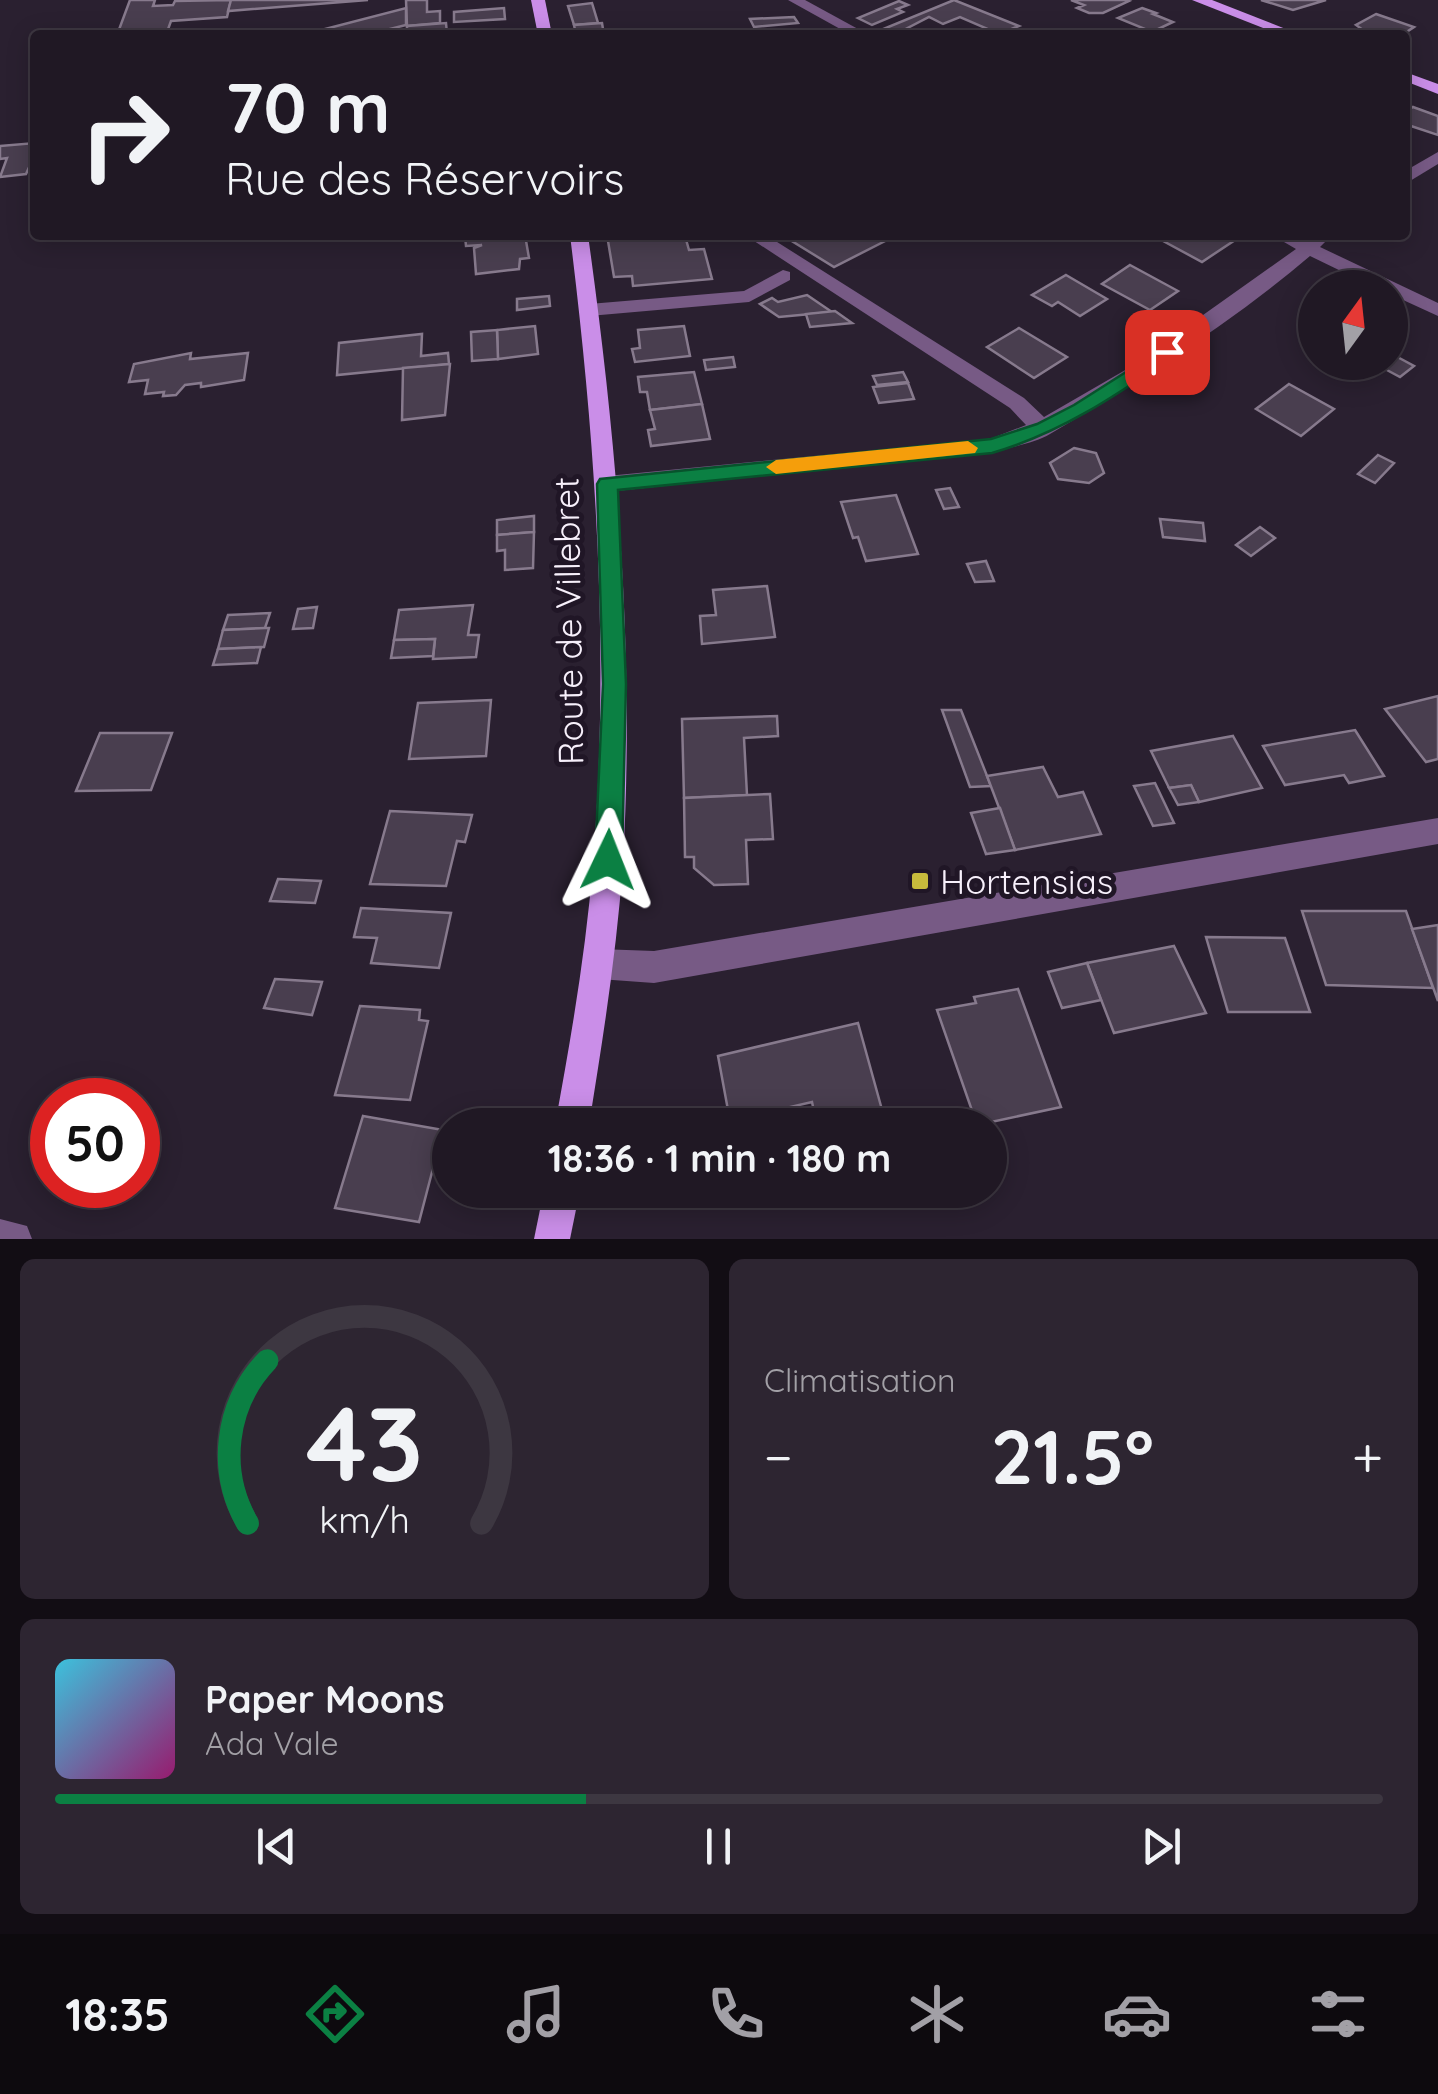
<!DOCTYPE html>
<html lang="fr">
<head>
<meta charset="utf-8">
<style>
  body { margin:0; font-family:Quicksand,sans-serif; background:#2d2531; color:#f1f3f6; height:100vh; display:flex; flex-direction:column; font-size:38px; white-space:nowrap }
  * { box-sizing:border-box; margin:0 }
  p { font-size:32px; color:#a2a0a6 }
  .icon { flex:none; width:55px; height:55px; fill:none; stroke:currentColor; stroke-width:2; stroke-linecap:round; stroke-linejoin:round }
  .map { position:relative; height:1239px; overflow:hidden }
  .details { display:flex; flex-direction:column; gap:20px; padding:20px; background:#120d14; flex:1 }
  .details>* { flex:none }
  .hud { position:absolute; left:30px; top:30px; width:1380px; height:210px; border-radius:10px; box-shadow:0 5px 25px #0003,0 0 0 2px #3d3741; background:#201824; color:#f1f3f6; overflow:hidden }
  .needle { width:65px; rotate:15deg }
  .buttons { position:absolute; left:1298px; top:270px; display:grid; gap:20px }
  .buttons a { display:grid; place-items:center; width:110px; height:110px; border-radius:50%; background:#201824; box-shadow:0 5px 25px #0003,0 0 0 2px #3d3741; font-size:50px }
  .speed { position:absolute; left:30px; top:1078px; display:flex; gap:20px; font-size:50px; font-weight:700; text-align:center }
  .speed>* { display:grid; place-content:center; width:130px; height:130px; border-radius:50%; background:#201824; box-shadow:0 5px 25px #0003,0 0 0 2px #3d3741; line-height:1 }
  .speed .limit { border:15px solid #d22; background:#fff; color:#111 }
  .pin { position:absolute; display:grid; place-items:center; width:85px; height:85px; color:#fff; margin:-42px; border-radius:20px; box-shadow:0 5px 15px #0006 }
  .me { position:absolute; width:110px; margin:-55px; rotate:2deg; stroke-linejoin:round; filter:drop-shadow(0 0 8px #0008) }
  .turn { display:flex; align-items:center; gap:35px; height:210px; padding:0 30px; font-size:45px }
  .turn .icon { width:130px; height:130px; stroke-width:2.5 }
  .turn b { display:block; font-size:70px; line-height:85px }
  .big { font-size:75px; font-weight:700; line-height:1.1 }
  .details .card { flex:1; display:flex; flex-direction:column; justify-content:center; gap:15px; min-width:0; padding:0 35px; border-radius:15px; background:#2d2531 }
  .details .dial { align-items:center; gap:0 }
  .dial svg { height:260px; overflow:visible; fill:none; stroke:#3d3741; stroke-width:7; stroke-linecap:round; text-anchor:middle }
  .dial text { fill:#f1f3f6; stroke:none }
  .song { display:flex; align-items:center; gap:30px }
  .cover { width:120px; height:120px; border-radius:15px; background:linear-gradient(135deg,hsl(190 70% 55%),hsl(320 70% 35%)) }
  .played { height:10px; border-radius:5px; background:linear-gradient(90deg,#0b8043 40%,#3d3741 40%) }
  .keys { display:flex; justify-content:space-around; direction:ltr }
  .heat { display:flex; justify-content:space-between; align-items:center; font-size:55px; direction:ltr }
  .details .tiles { flex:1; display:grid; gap:20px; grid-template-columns:1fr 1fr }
  .card:last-child { grid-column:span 2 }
  .trip { position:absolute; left:432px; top:1108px; width:575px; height:100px; border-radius:50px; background:#201824; box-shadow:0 5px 25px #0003,0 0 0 2px #3d3741; font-weight:700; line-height:100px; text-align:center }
  .tabs { display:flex; height:160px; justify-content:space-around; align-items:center; background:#0d0a0e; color:#a2a0a6 }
  .tabs .icon { width:70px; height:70px }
  .tabs .active { color:#0b8043 }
  .tabs b { font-size:45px; color:#f1f3f6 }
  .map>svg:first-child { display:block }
  .building { fill:#493e4f; stroke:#877a8d; stroke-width:2.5 }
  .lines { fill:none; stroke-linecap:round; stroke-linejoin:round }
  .minor { fill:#775a85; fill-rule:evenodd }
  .major { fill:#ca8ee8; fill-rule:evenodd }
  .route { fill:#0b8043; stroke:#07532c; stroke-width:2.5 }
  .slow { fill:#f59e0b }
  .poi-dot { fill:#c7bb3c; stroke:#201626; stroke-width:4 }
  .labels { text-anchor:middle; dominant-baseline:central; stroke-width:10; stroke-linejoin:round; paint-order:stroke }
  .street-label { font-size:35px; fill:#f7f0fb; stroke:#201626 }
  .poi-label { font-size:35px; fill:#f7f0fb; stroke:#201626; text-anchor:start }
</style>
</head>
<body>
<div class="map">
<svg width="1438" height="1239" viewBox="0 0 1438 1239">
  <rect width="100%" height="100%" fill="#2a2030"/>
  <g class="building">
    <path d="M130,0H155L153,6L173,5L175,1L231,0L227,17L171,21L166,35H117Z"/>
    <path d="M231,0H368L228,11Z"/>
    <path d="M406,0H427V12L440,11V23L407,26Z"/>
    <path d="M954,0L1019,26L999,34L960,17L943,24L929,17L894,35L876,32Z"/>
    <path d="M1071,0H1126L1129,1L1103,13H1089L1077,8L1084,5Z"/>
    <path d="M1261,0H1326L1293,10Z"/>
    <path d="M899,1L908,5L897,9L903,12L872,25L858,18Z"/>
    <path d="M592,3L598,23L574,25L568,6Z"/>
    <path d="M406,8V25L366,35H302Z"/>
    <path d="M504,8L505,19L454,22V12Z"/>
    <path d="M1142,8L1156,13L1153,14L1173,22L1152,32L1118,18Z"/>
    <path d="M1376,14L1414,27L1402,35H1370L1356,25Z"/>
    <path d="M794,17L798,23L754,27L750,19Z"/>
    <path d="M446,23L447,34L407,35V26Z"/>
    <path d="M602,23L604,35H576L574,25Z"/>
    <path d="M1413,107L1438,116V135L1405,124V112Z"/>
    <path d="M35,143V154L26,174L0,177L7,158L0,159V146Z"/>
    <path d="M525,235L529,258L520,259L519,269L476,274L474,248L482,245L466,246L465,236Z"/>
    <path d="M607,235L685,236L689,250L704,249L712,279L633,286L632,276L614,277Z"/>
    <path d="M782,235H897L834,267Z"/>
    <path d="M1152,235H1219L1232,242L1202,262Z"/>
    <path d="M1130,265L1178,291L1150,310L1102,284Z"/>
    <path d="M1066,275L1107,299L1080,316L1058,302L1052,306L1032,295Z"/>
    <path d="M807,295L832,312L779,317L760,304L772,298L778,302Z"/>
    <path d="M549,296L550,306L517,310V299Z"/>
    <path d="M835,311L852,323L810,327L806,314Z"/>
    <path d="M535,326L538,354L498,359L497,330Z"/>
    <path d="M684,326L690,356L635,362L632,349L640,348L638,330Z"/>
    <path d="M1019,328L1067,357L1034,378L987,347Z"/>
    <path d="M497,330L498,359L472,361L471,332Z"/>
    <path d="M422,334L421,356L448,353L449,364L337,375L339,343Z"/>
    <path d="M191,353L190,359L248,353L244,380L201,387V383L185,385L176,395L163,396L164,392L145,394L148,380L129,382L134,364Z"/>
    <path d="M1390,353L1414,366L1400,377L1372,362H1390Z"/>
    <path d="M733,357L735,367L706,370L704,360Z"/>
    <path d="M450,364L445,415L402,420L403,368Z"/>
    <path d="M694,372L702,404L650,410L647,392H640L638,377Z"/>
    <path d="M903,372L908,382L877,385L873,376Z"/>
    <path d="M908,383L914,399L879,403L873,387Z"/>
    <path d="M1289,384L1334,409L1301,436L1256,409Z"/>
    <path d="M702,404L710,439L651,446L648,430L655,429L650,410Z"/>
    <path d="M1074,448L1096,453L1104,473L1089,483L1058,479L1050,463Z"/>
    <path d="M1378,455L1394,463L1375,483L1358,474Z"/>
    <path d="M950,488L959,507L944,509L936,490Z"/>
    <path d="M896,495L918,554L866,561L858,537L853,538L841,502Z"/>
    <path d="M534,516V532L497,535V520Z"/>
    <path d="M1160,519L1203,523L1205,541L1163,537Z"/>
    <path d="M1260,527L1275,538L1251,556L1236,545Z"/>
    <path d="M534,532L533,568L505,570V550L497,551V535Z"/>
    <path d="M986,561L994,581L975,582L967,564Z"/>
    <path d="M767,586L775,637L702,644L700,616L716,615L713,590Z"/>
    <path d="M473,605L468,635H479L476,657L433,659L435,639L394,640L399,610Z"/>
    <path d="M317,607L313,628L293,629L298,609Z"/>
    <path d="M270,613L265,628L223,630L228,615Z"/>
    <path d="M265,628H269L264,647L218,649L223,630Z"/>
    <path d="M435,639L433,656L391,658L394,640Z"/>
    <path d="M261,647L257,663L213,665L218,649Z"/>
    <path d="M1438,696V759L1426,762L1385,709Z"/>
    <path d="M491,700L486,756L409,759L418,703Z"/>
    <path d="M942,710H961L991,786L970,787Z"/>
    <path d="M777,716L778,736L744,738L747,795L684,798L682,719Z"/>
    <path d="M1355,730L1384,776L1349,783L1344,775L1285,785L1263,746Z"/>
    <path d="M100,733H172L151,790L76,791Z"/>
    <path d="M1233,736L1262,788L1199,802L1191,785L1169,788L1151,751Z"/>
    <path d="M1043,767L1058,797L1083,792L1101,834L1015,850L987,776Z"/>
    <path d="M1155,783L1174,823L1153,826L1134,786Z"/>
    <path d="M1191,785L1199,802L1178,805L1169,788Z"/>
    <path d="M770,794L773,839L746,840L748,884L714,885L694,868V857H685L684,798Z"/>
    <path d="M1000,808L1015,850L986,854L971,813Z"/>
    <path d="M390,811L472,815L465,842L457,841L446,886L370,884Z"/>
    <path d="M278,879L321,881L315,903L270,901Z"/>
    <path d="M361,908L451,913L439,968L371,963L377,938L354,937Z"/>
    <path d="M1302,911H1406L1433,988L1326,985Z"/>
    <path d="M1438,925V1001L1412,929Z"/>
    <path d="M1206,937L1285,938L1310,1012H1228Z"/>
    <path d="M1174,946L1206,1013L1114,1033L1087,963Z"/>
    <path d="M1087,963L1101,1000L1062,1008L1048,972Z"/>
    <path d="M275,979L322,982L312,1015L264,1008Z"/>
    <path d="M1018,989L1061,1107L977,1125L937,1010L976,1003L974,997Z"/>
    <path d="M360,1006L420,1010L419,1020L428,1021L410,1100L335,1095Z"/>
    <path d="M858,1023L884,1117L852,1125H817L812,1102L730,1121L718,1056Z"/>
    <path d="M363,1116L443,1130L419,1222L335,1208Z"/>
  </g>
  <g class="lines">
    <g class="minor">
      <path d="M788,0H805L869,35H851Z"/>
      <path d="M1438,152V164L1405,184V171Z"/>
      <path d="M745,235H766L1024,398L1044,417L1127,369L1296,249L1272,235H1295L1306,240L1312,235H1332L1320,247L1438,303V316L1390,294V288H1376L1310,256C1230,324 1139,381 1050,434C1037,442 1015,446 1000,451L607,492L599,490L596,484L599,478L607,476L990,439L1026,425L1010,408Z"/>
      <path d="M783,270L790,272V280L749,302L589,316L579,310L589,304L744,291Z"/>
      <path d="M1438,818V844L654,983L599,979L588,975L583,964L588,953L599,949L654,951Z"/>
      <path d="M0,1219L27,1226L32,1239H0Z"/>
    </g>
    <g class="major">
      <path d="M531,0H545L552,35H538Z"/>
      <path d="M1192,0H1212L1301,35H1281Z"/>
      <path d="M1405,72L1438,84V94L1405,81Z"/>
      <path d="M570,235H588C617,443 635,652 623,862C617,950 603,1038 589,1125H555C571,1038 586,951 593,863C610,652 596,444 570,235Z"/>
      <path d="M544,1190H580L570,1239H534Z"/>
    </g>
  </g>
  <path class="route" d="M1167,346L1176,352L1174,356C1115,396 1061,433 992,453L618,490L626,684L622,860L618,868L608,872L599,868L595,860L603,684L597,484L600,479L991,439L1037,424L1074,405Z"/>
  <path class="slow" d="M968,441L978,448L975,453L776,474L766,467L776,460Z"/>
  <rect class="poi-dot" x="910" y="871" width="20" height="20" rx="5"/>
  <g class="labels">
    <g class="street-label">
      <text transform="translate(568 621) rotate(-91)">Route de Villebret</text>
    </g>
    <g class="poi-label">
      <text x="940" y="881">Hortensias</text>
    </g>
  </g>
</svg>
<div class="buttons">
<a><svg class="needle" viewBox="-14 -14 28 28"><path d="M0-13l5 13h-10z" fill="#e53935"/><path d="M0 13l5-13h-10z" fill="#a2a0a6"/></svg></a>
</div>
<div class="speed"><div class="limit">50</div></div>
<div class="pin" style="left:1167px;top:352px;background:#d93025"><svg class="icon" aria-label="arrive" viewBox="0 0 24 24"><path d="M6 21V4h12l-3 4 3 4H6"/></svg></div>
<svg class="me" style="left:608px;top:860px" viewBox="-20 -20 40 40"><path d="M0-17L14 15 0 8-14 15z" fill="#0b8043" stroke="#fff" stroke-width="4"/></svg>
<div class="trip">18:36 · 1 min · 180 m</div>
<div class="hud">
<div class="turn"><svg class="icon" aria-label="right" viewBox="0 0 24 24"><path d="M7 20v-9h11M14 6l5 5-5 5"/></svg><div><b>70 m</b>Rue des Réservoirs</div></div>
</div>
</div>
<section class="details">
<div class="tiles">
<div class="card dial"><svg viewBox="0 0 100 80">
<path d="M14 69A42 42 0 1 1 86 69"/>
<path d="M14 69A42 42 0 0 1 20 19" stroke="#0b8043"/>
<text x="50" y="56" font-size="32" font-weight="700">43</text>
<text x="50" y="72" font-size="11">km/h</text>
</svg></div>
<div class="card"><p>Climatisation</p>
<div class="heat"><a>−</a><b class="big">21.5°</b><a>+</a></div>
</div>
<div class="card">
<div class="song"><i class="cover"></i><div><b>Paper Moons</b><p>Ada Vale</p></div></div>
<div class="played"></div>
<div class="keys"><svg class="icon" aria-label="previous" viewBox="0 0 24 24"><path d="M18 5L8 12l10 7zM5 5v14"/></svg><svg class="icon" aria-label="pause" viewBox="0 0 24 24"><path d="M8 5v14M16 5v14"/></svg><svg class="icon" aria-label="next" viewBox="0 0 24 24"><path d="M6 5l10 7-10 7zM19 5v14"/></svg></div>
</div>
</div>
</section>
<nav class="tabs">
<b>18:35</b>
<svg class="icon active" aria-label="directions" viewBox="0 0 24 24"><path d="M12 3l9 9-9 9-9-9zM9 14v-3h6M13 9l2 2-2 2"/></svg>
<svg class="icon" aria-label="music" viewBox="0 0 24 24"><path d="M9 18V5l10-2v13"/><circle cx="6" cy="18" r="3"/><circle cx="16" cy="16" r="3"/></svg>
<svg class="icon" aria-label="phone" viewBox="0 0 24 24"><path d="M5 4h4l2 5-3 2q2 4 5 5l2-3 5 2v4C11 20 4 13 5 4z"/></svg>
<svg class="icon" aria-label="climate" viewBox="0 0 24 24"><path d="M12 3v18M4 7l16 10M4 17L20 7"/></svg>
<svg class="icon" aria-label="car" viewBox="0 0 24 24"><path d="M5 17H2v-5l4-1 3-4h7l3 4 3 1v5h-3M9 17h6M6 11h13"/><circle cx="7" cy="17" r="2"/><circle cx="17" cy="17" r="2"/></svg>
<svg class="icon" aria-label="filters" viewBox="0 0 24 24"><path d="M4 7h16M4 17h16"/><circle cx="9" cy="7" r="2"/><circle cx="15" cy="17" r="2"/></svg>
</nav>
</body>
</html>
